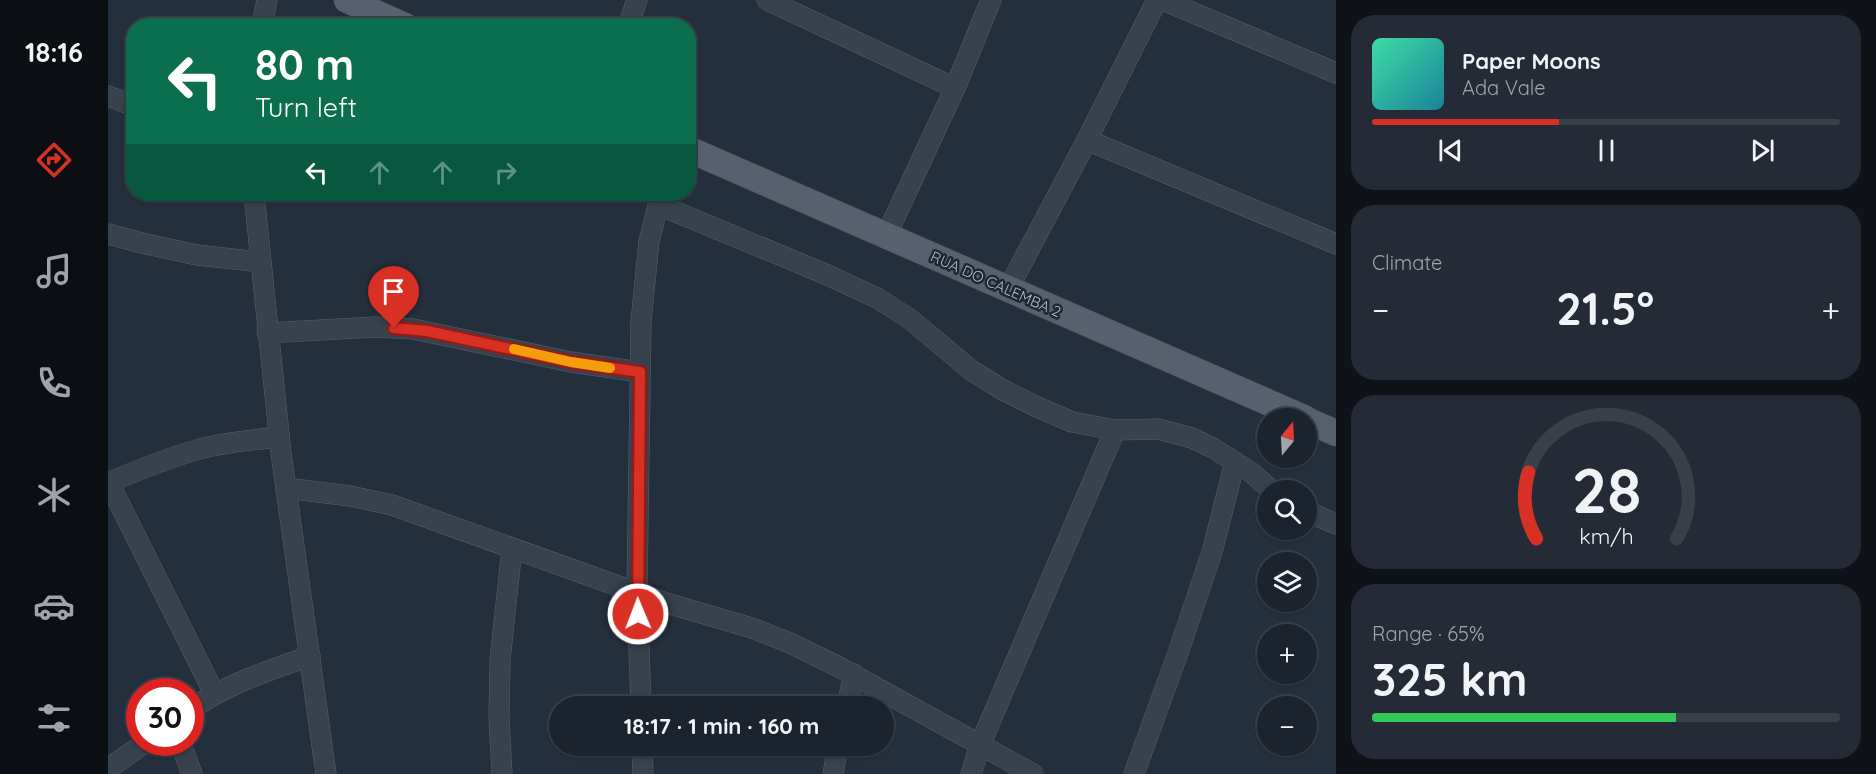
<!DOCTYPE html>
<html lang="en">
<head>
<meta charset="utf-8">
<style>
  body { margin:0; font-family:Quicksand,sans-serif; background:#242b36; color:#f1f3f6; height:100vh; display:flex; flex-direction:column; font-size:22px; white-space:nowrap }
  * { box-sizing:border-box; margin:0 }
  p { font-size:20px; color:#a0a4aa }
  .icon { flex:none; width:33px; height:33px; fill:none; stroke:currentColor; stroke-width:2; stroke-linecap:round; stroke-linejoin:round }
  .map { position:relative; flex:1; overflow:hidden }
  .side { display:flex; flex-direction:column; gap:15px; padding:15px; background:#0f1319; width:540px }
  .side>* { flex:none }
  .banner { position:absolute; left:18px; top:18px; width:570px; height:183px; border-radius:24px; box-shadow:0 2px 4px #0004,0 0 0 2px #39404a; background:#0b6e4f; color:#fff; overflow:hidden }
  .needle { width:39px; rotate:18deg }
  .tools { position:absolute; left:1149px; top:408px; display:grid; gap:12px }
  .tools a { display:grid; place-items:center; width:60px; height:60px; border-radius:50%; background:#1b232e; box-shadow:0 2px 4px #0004,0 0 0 2px #39404a; font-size:30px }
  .speed { position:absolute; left:18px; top:678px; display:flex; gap:12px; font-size:30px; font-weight:700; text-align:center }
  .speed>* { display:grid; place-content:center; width:78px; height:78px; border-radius:50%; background:#1b232e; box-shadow:0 2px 4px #0004,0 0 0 2px #39404a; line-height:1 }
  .speed .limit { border:9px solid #d22; background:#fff; color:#111 }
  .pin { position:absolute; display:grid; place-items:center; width:51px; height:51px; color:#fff; margin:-62px -26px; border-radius:50% 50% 50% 0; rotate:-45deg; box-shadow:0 0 6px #0007 }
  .pin .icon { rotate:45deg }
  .me { position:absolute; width:66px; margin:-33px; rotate:359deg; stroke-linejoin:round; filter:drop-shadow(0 0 4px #0008) }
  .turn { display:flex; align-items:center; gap:21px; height:126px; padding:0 30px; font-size:27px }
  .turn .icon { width:78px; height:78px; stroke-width:2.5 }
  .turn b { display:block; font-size:42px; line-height:51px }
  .lanes { display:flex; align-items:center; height:57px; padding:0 30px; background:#0003; justify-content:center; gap:30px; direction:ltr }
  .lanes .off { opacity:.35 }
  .big { font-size:45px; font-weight:700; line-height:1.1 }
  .side .widget { flex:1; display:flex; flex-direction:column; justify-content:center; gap:9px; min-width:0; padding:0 21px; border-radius:24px; background:#242b36 }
  .side .dial { align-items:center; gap:0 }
  .dial svg { height:156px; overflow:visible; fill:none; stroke:#39404a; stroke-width:7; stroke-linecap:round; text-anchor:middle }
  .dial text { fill:#f1f3f6; stroke:none }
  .song { display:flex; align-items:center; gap:18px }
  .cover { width:72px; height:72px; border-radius:9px; background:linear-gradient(135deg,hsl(160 70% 55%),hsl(190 70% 35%)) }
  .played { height:6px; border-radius:3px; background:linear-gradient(90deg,#d93025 40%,#39404a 40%) }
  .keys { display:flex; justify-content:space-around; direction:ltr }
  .heat { display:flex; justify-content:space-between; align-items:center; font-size:33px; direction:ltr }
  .charge { height:9px; border-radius:4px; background:linear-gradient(90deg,#34c759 65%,#39404a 0) }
  .trip { position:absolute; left:441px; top:696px; width:345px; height:60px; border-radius:30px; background:#1b232e; box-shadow:0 2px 4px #0004,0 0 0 2px #39404a; font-weight:700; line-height:60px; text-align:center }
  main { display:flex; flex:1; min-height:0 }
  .tab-bar { display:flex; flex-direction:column; width:108px; justify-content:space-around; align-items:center; background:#0b0e12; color:#a0a4aa }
  .tab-bar .icon { width:42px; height:42px }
  .tab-bar .current { color:#d93025 }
  .tab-bar b { font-size:27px; color:#f1f3f6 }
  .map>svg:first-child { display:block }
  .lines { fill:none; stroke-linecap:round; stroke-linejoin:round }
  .minor-casing { stroke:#565f6c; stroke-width:21 }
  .major-casing { stroke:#414a57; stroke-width:27 }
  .minor { stroke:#38414e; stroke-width:20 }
  .major { stroke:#56606e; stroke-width:26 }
  .route-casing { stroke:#8d1f18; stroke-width:15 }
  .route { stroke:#d93025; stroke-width:10 }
  .slow { stroke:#f59e0b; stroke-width:10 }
  .labels { text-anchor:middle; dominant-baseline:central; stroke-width:5; stroke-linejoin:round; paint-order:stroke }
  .street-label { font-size:15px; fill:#b4bcc9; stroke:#1d2633 }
</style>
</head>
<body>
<main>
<nav class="tab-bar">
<b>18:16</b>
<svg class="icon current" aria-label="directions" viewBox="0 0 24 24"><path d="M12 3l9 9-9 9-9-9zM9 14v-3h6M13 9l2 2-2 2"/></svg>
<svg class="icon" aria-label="music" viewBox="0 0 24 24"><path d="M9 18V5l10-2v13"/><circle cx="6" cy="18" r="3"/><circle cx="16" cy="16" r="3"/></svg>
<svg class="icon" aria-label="phone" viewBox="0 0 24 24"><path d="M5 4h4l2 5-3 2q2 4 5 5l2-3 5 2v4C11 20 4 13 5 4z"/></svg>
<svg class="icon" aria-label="climate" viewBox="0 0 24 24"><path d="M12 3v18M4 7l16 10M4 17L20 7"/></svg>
<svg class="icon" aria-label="car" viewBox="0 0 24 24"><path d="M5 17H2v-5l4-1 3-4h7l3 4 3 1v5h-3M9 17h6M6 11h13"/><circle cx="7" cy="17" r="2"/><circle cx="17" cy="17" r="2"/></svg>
<svg class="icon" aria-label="filters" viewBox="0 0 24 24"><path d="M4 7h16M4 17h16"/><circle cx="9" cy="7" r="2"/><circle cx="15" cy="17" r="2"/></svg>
</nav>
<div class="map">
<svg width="1228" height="774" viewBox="0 0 1228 774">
  <rect width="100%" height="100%" fill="#242f3e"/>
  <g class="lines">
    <g class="minor-casing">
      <g id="minor">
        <path d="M659,0L847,88"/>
        <path d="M1055,0L1228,73"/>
        <path d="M154,26L159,0"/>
        <path d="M520,26L529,0"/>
        <path d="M0,96L26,106"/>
        <path d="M979,140L1228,244"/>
        <path d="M146,194L173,453L218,774"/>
        <path d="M551,205L715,273L769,298L802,319L863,370L895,390L927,406L964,422L1007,430L1050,429L1084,438L1105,448L1144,473L1163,490"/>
        <path d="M0,234L34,243L89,255L152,262"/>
        <path d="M778,236L847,88L883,0"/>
        <path d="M900,289L979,140L1049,0"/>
        <path d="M159,333L267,327L305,329L463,362L532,372"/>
        <path d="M0,481L106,693"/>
        <path d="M0,483C30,470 60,458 92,449C118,442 145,440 171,437"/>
        <path d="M178,488L242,496L284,505L555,602L644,628L682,643L731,667L925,774"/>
        <path d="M1198,511L1228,524"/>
        <path d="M533,706L529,591L533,322L541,241L553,194"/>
        <path d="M739,706L746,674"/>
        <path d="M82,710C119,684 159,671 202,656"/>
        <path d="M72,742L84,774"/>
        <path d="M534,746L535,774"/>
        <path d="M0,769L38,742"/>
        <path d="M394,774L391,718L392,660L404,548"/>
        <path d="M725,774L730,746"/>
        <path d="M863,774L872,745L1007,430"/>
        <path d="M1026,774L1069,656L1104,552L1127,462"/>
      </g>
    </g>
    <g class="major-casing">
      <g id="major">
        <path d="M239,0L297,26"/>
        <path d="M580,149L1196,418"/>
        <path d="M1198,420L1228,433"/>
      </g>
    </g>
    <use href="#minor" class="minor"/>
    <use href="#major" class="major"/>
  </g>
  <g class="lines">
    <g class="route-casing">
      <path id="route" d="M286,328L319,331L463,362L532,372L530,614"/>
    </g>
    <use href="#route" class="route"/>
    <path class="slow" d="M406,349L463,362L502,368"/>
  </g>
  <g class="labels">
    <g class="street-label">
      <text transform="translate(888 284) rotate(24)">RUA DO CALEMBA 2</text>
    </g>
  </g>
</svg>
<div class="tools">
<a><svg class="needle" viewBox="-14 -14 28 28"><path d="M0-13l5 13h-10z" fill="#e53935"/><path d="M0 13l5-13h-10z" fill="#a0a4aa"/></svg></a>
<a><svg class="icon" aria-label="search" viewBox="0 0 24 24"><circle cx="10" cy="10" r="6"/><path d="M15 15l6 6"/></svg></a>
<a><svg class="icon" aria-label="layers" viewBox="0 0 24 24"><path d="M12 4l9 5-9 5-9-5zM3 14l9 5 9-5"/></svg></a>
<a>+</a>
<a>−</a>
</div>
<div class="speed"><div class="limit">30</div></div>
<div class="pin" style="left:286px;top:328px;background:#d93025"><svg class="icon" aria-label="arrive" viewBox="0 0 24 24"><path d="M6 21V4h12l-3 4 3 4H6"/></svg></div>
<svg class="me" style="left:530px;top:614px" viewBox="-20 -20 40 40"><circle r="17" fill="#d93025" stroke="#fff" stroke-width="3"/><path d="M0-11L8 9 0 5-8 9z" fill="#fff"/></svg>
<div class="trip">18:17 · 1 min · 160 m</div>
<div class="banner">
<div class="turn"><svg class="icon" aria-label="left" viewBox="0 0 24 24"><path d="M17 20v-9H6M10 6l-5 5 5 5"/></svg><div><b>80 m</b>Turn left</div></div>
<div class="lanes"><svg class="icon" aria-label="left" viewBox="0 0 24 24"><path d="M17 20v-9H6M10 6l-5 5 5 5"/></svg><svg class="icon off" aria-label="ahead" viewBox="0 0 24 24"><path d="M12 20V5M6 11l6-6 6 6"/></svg><svg class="icon off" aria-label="ahead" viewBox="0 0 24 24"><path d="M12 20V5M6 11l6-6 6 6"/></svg><svg class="icon off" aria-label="right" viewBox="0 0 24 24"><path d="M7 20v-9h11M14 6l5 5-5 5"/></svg></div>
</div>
</div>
<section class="side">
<div class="widget">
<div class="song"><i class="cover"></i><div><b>Paper Moons</b><p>Ada Vale</p></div></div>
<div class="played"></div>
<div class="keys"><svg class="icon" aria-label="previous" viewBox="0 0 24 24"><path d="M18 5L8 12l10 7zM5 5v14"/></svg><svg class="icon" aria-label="pause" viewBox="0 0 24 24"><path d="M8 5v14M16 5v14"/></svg><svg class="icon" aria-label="next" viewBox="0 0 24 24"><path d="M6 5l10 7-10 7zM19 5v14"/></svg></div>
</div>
<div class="widget"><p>Climate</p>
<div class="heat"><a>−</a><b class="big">21.5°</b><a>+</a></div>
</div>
<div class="widget dial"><svg viewBox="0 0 100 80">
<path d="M14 69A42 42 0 1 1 86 69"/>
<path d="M14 69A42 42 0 0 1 10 35" stroke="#d93025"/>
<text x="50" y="56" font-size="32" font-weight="700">28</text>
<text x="50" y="72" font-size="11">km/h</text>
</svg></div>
<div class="widget"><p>Range · 65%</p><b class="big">325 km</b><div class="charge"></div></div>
</section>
</main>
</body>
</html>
